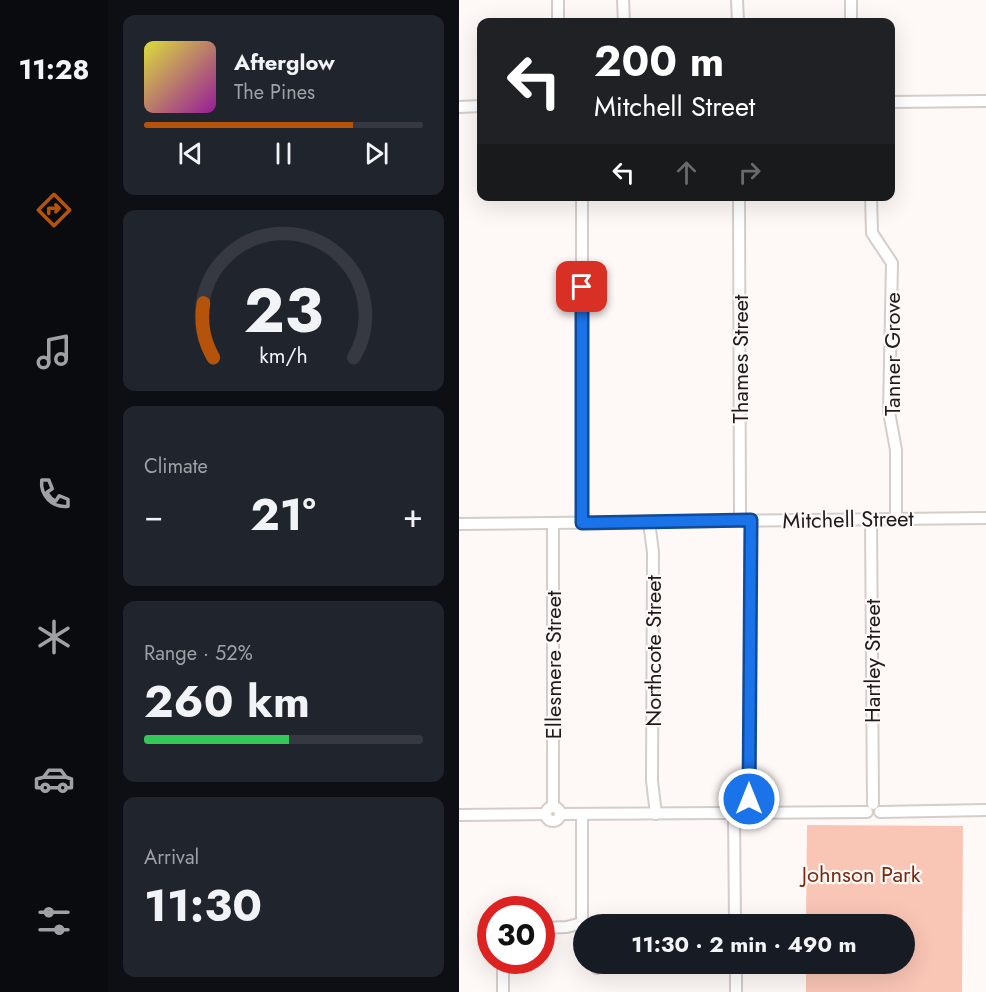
<!DOCTYPE html>
<html lang="en">
<head>
<meta charset="utf-8">
<style>
  body { margin:0; font-family:Jost,sans-serif; background:#20242c; color:#f1f3f6; height:100vh; display:flex; flex-direction:column; font-size:22px; white-space:nowrap }
  * { box-sizing:border-box; margin:0 }
  p { font-size:20px; color:#9ea1a6 }
  .icon { flex:none; width:33px; height:33px; fill:none; stroke:currentColor; stroke-width:2; stroke-linecap:round; stroke-linejoin:round }
  .map { position:relative; flex:1; overflow:hidden }
  .details { display:flex; flex-direction:column; gap:15px; padding:15px; background:#0d0f14; width:351px }
  .details>* { flex:none }
  .banner { position:absolute; left:18px; top:18px; width:418px; height:183px; border-radius:12px; box-shadow:0 6px 24px #0002; background:#202124; color:#fff; overflow:hidden }
  .speed { position:absolute; left:18px; top:896px; display:flex; gap:12px; font-size:30px; font-weight:700; text-align:center }
  .speed>* { display:grid; place-content:center; width:78px; height:78px; border-radius:50%; background:#171b24; box-shadow:0 6px 24px #0002; line-height:1 }
  .speed .limit { border:9px solid #d22; background:#fff; color:#111 }
  .pin { position:absolute; display:grid; place-items:center; width:51px; height:51px; color:#fff; margin:-26px; border-radius:12px; box-shadow:0 3px 9px #0006 }
  .me { position:absolute; width:66px; margin:-33px; rotate:0deg; stroke-linejoin:round; filter:drop-shadow(0 0 4px #0008) }
  .turn { display:flex; align-items:center; gap:21px; height:126px; padding:0 18px; font-size:27px }
  .turn .icon { width:78px; height:78px; stroke-width:2.5 }
  .turn b { display:block; font-size:42px; line-height:51px }
  .lanes { display:flex; align-items:center; height:57px; padding:0 18px; background:#0003; justify-content:center; gap:30px; direction:ltr }
  .lanes .off { opacity:.35 }
  .big { font-size:45px; font-weight:700; line-height:1.1 }
  .details .tile { flex:1; display:flex; flex-direction:column; justify-content:center; gap:9px; min-width:0; padding:0 21px; border-radius:12px; background:#20242c }
  .details .dial { align-items:center; gap:0 }
  .dial svg { height:156px; overflow:visible; fill:none; stroke:#363941; stroke-width:7; stroke-linecap:round; text-anchor:middle }
  .dial text { fill:#f1f3f6; stroke:none }
  .song { display:flex; align-items:center; gap:18px }
  .cover { width:72px; height:72px; border-radius:9px; background:linear-gradient(135deg,hsl(60 70% 55%),hsl(300 70% 35%)) }
  .played { height:6px; border-radius:3px; background:linear-gradient(90deg,#b45309 75%,#363941 75%) }
  .keys { display:flex; justify-content:space-around; direction:ltr }
  .heat { display:flex; justify-content:space-between; align-items:center; font-size:33px; direction:ltr }
  .charge { height:9px; border-radius:4px; background:linear-gradient(90deg,#34c759 52%,#363941 0) }
  .trip { position:absolute; left:114px; top:914px; width:342px; height:60px; border-radius:30px; background:#171b24; box-shadow:0 6px 24px #0002; font-weight:700; line-height:60px; text-align:center }
  main { display:flex; flex:1; min-height:0 }
  .dock { display:flex; flex-direction:column; width:108px; justify-content:space-around; align-items:center; background:#090b0e; color:#9ea1a6 }
  .dock .icon { width:42px; height:42px }
  .dock .current { color:#b45309 }
  .dock b { font-size:27px; color:#f1f3f6 }
  .map>svg:first-child { display:block }
  .green { fill:#f9c5b5 }
  .lines { fill:none; stroke-linecap:round; stroke-linejoin:round }
  .minor-casing { stroke:#d5cdca; stroke-width:14 }
  .minor { stroke:#fff; stroke-width:10 }
  .route-casing { stroke:#114b97; stroke-width:15 }
  .route { stroke:#1a73e8; stroke-width:10 }
  .labels { text-anchor:middle; dominant-baseline:central; stroke-width:4.5; stroke-linejoin:round; paint-order:stroke }
  .street-label { font-size:22px; fill:#1e1b1a; stroke:#fef9f7 }
  .park-label { font-size:22px; fill:#7a280c; stroke:#fef9f7 }
</style>
</head>
<body>
<main>
<nav class="dock">
<b>11:28</b>
<svg class="icon current" aria-label="directions" viewBox="0 0 24 24"><path d="M12 3l9 9-9 9-9-9zM9 14v-3h6M13 9l2 2-2 2"/></svg>
<svg class="icon" aria-label="music" viewBox="0 0 24 24"><path d="M9 18V5l10-2v13"/><circle cx="6" cy="18" r="3"/><circle cx="16" cy="16" r="3"/></svg>
<svg class="icon" aria-label="phone" viewBox="0 0 24 24"><path d="M5 4h4l2 5-3 2q2 4 5 5l2-3 5 2v4C11 20 4 13 5 4z"/></svg>
<svg class="icon" aria-label="climate" viewBox="0 0 24 24"><path d="M12 3v18M4 7l16 10M4 17L20 7"/></svg>
<svg class="icon" aria-label="car" viewBox="0 0 24 24"><path d="M5 17H2v-5l4-1 3-4h7l3 4 3 1v5h-3M9 17h6M6 11h13"/><circle cx="7" cy="17" r="2"/><circle cx="17" cy="17" r="2"/></svg>
<svg class="icon" aria-label="filters" viewBox="0 0 24 24"><path d="M4 7h16M4 17h16"/><circle cx="9" cy="7" r="2"/><circle cx="15" cy="17" r="2"/></svg>
</nav>
<section class="details">
<div class="tile">
<div class="song"><i class="cover"></i><div><b>Afterglow</b><p>The Pines</p></div></div>
<div class="played"></div>
<div class="keys"><svg class="icon" aria-label="previous" viewBox="0 0 24 24"><path d="M18 5L8 12l10 7zM5 5v14"/></svg><svg class="icon" aria-label="pause" viewBox="0 0 24 24"><path d="M8 5v14M16 5v14"/></svg><svg class="icon" aria-label="next" viewBox="0 0 24 24"><path d="M6 5l10 7-10 7zM19 5v14"/></svg></div>
</div>
<div class="tile dial"><svg viewBox="0 0 100 80">
<path d="M14 69A42 42 0 1 1 86 69"/>
<path d="M14 69A42 42 0 0 1 9 41" stroke="#b45309"/>
<text x="50" y="56" font-size="32" font-weight="700">23</text>
<text x="50" y="72" font-size="11">km/h</text>
</svg></div>
<div class="tile"><p>Climate</p>
<div class="heat"><a>−</a><b class="big">21°</b><a>+</a></div>
</div>
<div class="tile"><p>Range · 52%</p><b class="big">260 km</b><div class="charge"></div></div>
<div class="tile"><p>Arrival</p><b class="big">11:30</b></div>
</section>
<div class="map">
<svg width="527" height="992" viewBox="0 0 527 992">
  <rect width="100%" height="100%" fill="#fef9f7"/>
  <path class="green" d="M348,825L504,826L503,992H347V963H446V924H347Z"/>
  <g class="lines">
    <g class="minor-casing">
      <g id="minor">
        <path d="M99,0V22"/>
        <path d="M164,0L165,22"/>
        <path d="M278,0L279,22"/>
        <path d="M392,0V22"/>
        <path d="M432,102L527,101"/>
        <path d="M0,107L22,106"/>
        <path d="M123,196V523"/>
        <path d="M280,196L281,521"/>
        <path d="M412,196L413,233L433,263L430,412L437,450V519"/>
        <path d="M412,519L414,804"/>
        <path d="M190,522L194,552L193,781L197,814"/>
        <path d="M0,524L527,518"/>
        <path d="M94,807V523"/>
        <circle cx="94" cy="814" r="7"/>
        <path d="M421,812L527,810"/>
        <path d="M275,813L276,924"/>
        <path d="M290,813L292,520"/>
        <path d="M101,814L408,812"/>
        <path d="M0,815L87,814"/>
        <path d="M123,923V814"/>
        <path d="M82,928L108,927L123,923"/>
        <path d="M44,960V992"/>
        <path d="M138,963V968"/>
        <path d="M277,963V992"/>
      </g>
    </g>
    <use href="#minor" class="minor"/>
  </g>
  <g class="lines">
    <g class="route-casing">
      <path id="route" d="M123,287V523L292,520L290,799"/>
    </g>
    <use href="#route" class="route"/>
  </g>
  <g class="labels">
    <g class="street-label">
      <text transform="translate(433 354) rotate(-90)">Tanner Grove</text>
      <text transform="translate(281 359) rotate(-90)">Thames Street</text>
      <text transform="translate(389 519) rotate(-1)">Mitchell Street</text>
      <text transform="translate(194 651) rotate(-90)">Northcote Street</text>
      <text transform="translate(413 661) rotate(-90)">Hartley Street</text>
      <text transform="translate(94 665) rotate(-90)">Ellesmere Street</text>
    </g>
    <g class="park-label">
      <text x="402" y="874">Johnson Park</text>
    </g>
  </g>
</svg>
<div class="speed"><div class="limit">30</div></div>
<div class="pin" style="left:123px;top:287px;background:#d93025"><svg class="icon" aria-label="arrive" viewBox="0 0 24 24"><path d="M6 21V4h12l-3 4 3 4H6"/></svg></div>
<svg class="me" style="left:290px;top:799px" viewBox="-20 -20 40 40"><circle r="17" fill="#1a73e8" stroke="#fff" stroke-width="3"/><path d="M0-11L8 9 0 5-8 9z" fill="#fff"/></svg>
<div class="trip">11:30 · 2 min · 490 m</div>
<div class="banner">
<div class="turn"><svg class="icon" aria-label="left" viewBox="0 0 24 24"><path d="M17 20v-9H6M10 6l-5 5 5 5"/></svg><div><b>200 m</b>Mitchell Street</div></div>
<div class="lanes"><svg class="icon" aria-label="left" viewBox="0 0 24 24"><path d="M17 20v-9H6M10 6l-5 5 5 5"/></svg><svg class="icon off" aria-label="ahead" viewBox="0 0 24 24"><path d="M12 20V5M6 11l6-6 6 6"/></svg><svg class="icon off" aria-label="right" viewBox="0 0 24 24"><path d="M7 20v-9h11M14 6l5 5-5 5"/></svg></div>
</div>
</div>
</main>
</body>
</html>
